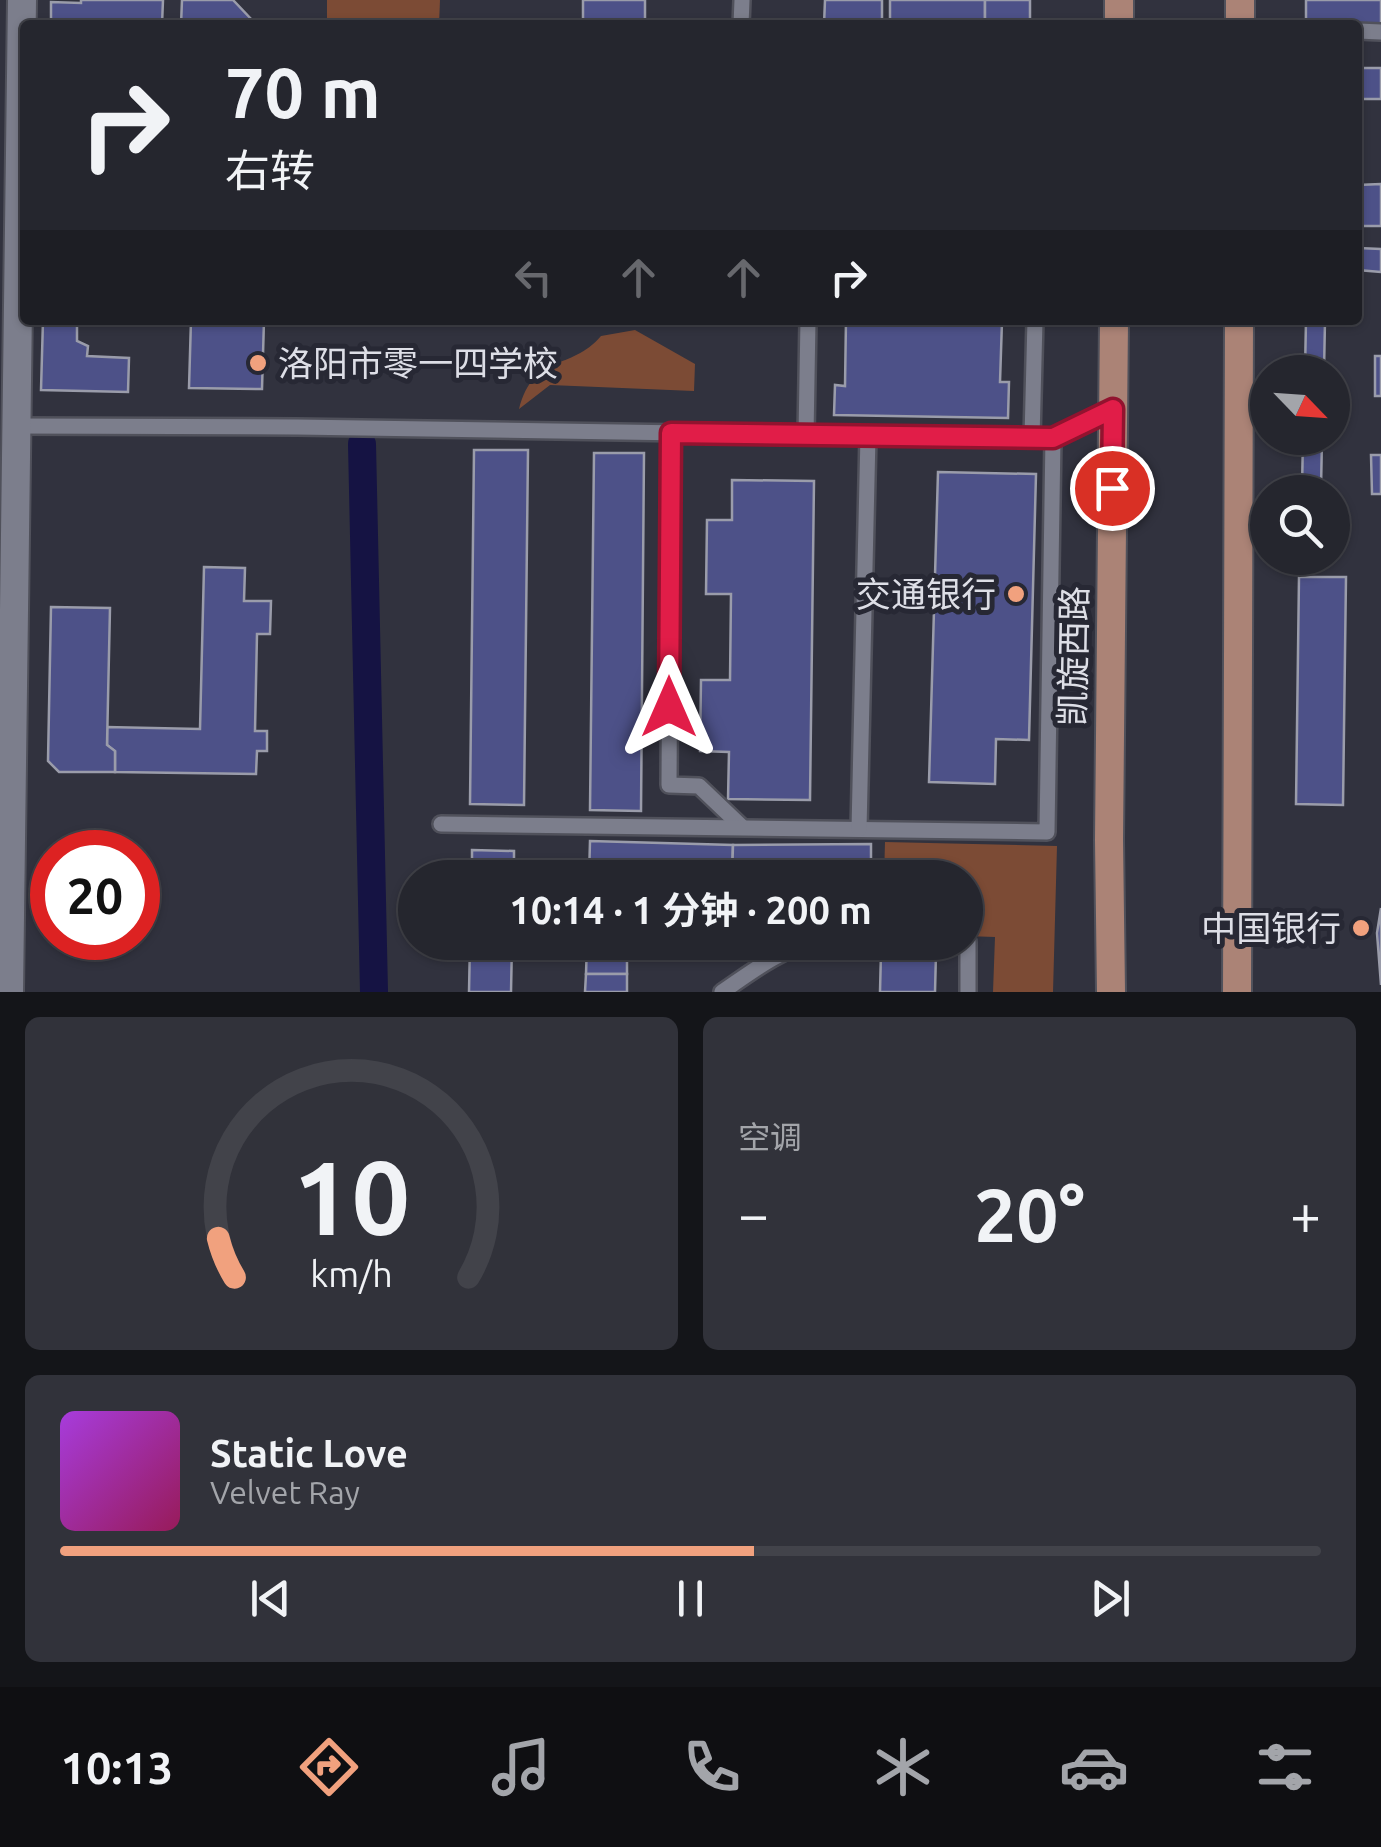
<!DOCTYPE html>
<html lang="zh">
<head>
<meta charset="utf-8">
<style>
  body { margin:0; font-family:Ubuntu,"Noto Sans SC",sans-serif; background:#31323a; color:#f1f3f6; height:100vh; display:flex; flex-direction:column; font-size:38px; white-space:nowrap }
  * { box-sizing:border-box; margin:0 }
  p { font-size:32px; color:#a3a5aa }
  .icon { flex:none; width:55px; height:55px; fill:none; stroke:currentColor; stroke-width:2; stroke-linecap:round; stroke-linejoin:round }
  .map { position:relative; height:992px; overflow:hidden }
  .side { display:flex; flex-direction:column; gap:25px; padding:25px; background:#141519; flex:1 }
  .side>* { flex:none }
  .hud { position:absolute; left:20px; top:20px; width:1342px; height:305px; border-radius:10px; box-shadow:0 2px 8px #0004,0 0 0 2px #42434a; background:#25262e; color:#f1f3f6; overflow:hidden }
  .needle { width:65px; rotate:115deg }
  .controls { position:absolute; left:1250px; top:355px; display:grid; gap:20px }
  .controls a { display:grid; place-items:center; width:100px; height:100px; border-radius:50%; background:#25262e; box-shadow:0 2px 8px #0004,0 0 0 2px #42434a; font-size:50px }
  .speed { position:absolute; left:30px; top:830px; display:flex; gap:20px; font-size:50px; font-weight:700; text-align:center }
  .speed>* { display:grid; place-content:center; width:130px; height:130px; border-radius:50%; background:#25262e; box-shadow:0 2px 8px #0004,0 0 0 2px #42434a; line-height:1 }
  .speed .limit { border:15px solid #d22; background:#fff; color:#111 }
  .pin { position:absolute; display:grid; place-items:center; width:85px; height:85px; color:#fff; margin:-42px; border:5px solid #fff; border-radius:50%; box-shadow:0 2px 10px #0007 }
  .me { position:absolute; width:110px; margin:-55px; rotate:0deg; stroke-linejoin:round; filter:drop-shadow(0 0 8px #0008) }
  .turn { display:flex; align-items:center; gap:35px; height:210px; padding:0 40px; font-size:45px }
  .turn .icon { width:130px; height:130px; stroke-width:2.5 }
  .turn b { display:block; font-size:70px; line-height:85px }
  .lanes { display:flex; align-items:center; height:95px; padding:0 40px; background:#0003; justify-content:center; gap:50px; direction:ltr }
  .lanes .off { opacity:.35 }
  .big { font-size:75px; font-weight:700; line-height:1.1 }
  .side .tile { flex:1; display:flex; flex-direction:column; justify-content:center; gap:15px; min-width:0; padding:0 35px; border-radius:15px; background:#31323a }
  .side .dial { align-items:center; gap:0 }
  .dial svg { height:260px; overflow:visible; fill:none; stroke:#42434a; stroke-width:7; stroke-linecap:round; text-anchor:middle }
  .dial text { fill:#f1f3f6; stroke:none }
  .song { display:flex; align-items:center; gap:30px }
  .cover { width:120px; height:120px; border-radius:15px; background:linear-gradient(135deg,hsl(280 70% 55%),hsl(330 70% 35%)) }
  .played { height:10px; border-radius:5px; background:linear-gradient(90deg,#f1a17e 55%,#42434a 55%) }
  .keys { display:flex; justify-content:space-around; direction:ltr }
  .heat { display:flex; justify-content:space-between; align-items:center; font-size:55px; direction:ltr }
  .side .tiles { flex:1; display:grid; gap:25px; grid-template-columns:1fr 1fr }
  .tile:last-child { grid-column:span 2 }
  .trip { position:absolute; left:398px; top:860px; width:585px; height:100px; border-radius:50px; background:#25262e; box-shadow:0 2px 8px #0004,0 0 0 2px #42434a; font-weight:700; line-height:100px; text-align:center }
  .tabs { display:flex; height:160px; justify-content:space-around; align-items:center; background:#0f0f12; color:#a3a5aa }
  .tabs .icon { width:70px; height:70px }
  .tabs .selected { color:#f1a17e }
  .tabs b { font-size:45px; color:#f1f3f6 }
  .map>svg:first-child { display:block }
  .green { fill:#7c4b35 }
  .lines { fill:none; stroke-linecap:round; stroke-linejoin:round }
  .canal { stroke:#151343; stroke-width:28 }
  .building { fill:#4d5188; stroke:#9a9caa; stroke-width:2.5 }
  .service-casing { stroke:#50515b; stroke-width:20 }
  .minor-casing { stroke:#50515b; stroke-width:32 }
  .primary-casing { stroke:#50515b; stroke-width:32 }
  .service { stroke:#7c7e8c; stroke-width:15 }
  .minor { stroke:#7c7e8c; stroke-width:28 }
  .primary { stroke:#ab8376; stroke-width:28 }
  .route-casing { stroke:#92132f; stroke-width:25 }
  .route { stroke:#e11d48; stroke-width:18 }
  .poi-dot { fill:#f1a17e; stroke:#272834; stroke-width:4 }
  .labels { text-anchor:middle; dominant-baseline:central; stroke-width:10; stroke-linejoin:round; paint-order:stroke }
  .poi-label { font-size:35px; fill:#dddee6; stroke:#272834; text-anchor:end }
  .street-label { font-size:35px; fill:#dddee6; stroke:#272834 }
</style>
</head>
<body>
<div class="map">
<svg width="1381" height="992" viewBox="0 0 1381 992">
  <rect width="100%" height="100%" fill="#31323e"/>
  <g class="green">
    <path d="M327,0H440L439,25H327Z"/>
    <path d="M635,330L695,364L694,391L550,385L519,409C534,352 570,372 601,336Z"/>
    <path d="M885,842L1057,846L1053,992H993L995,937L965,936V878H884Z"/>
  </g>
  <g class="lines">
    <path class="canal" d="M362,444L374,992"/>
  </g>
  <g class="building">
    <path d="M81,0H163L162,25H51V2L81,3Z"/>
    <path d="M182,0H233L252,20V25H181Z"/>
    <path d="M583,0H645V25L583,22Z"/>
    <path d="M825,0H882V25H824Z"/>
    <path d="M890,0H985V20L890,19Z"/>
    <rect x="985" y="0" width="45" height="25"/>
    <path d="M1306,0H1381V39H1358V25H1306Z"/>
    <rect x="1358" y="68" width="23" height="31"/>
    <path d="M1381,184V226H1358V185Z"/>
    <path d="M1358,248L1381,249V272L1358,270Z"/>
    <path d="M43,320H77V341L88,346L87,356L129,358L128,392L41,390Z"/>
    <path d="M191,320H264L262,389L189,388Z"/>
    <path d="M846,320H1010L1002,321L1000,382H1009L1008,418L834,415L835,385L845,386Z"/>
    <path d="M1306,320H1325L1324,372H1305Z"/>
    <rect x="1375" y="356" width="6" height="40"/>
    <path d="M1303,438H1322L1321,489H1302Z"/>
    <path d="M474,450H528L524,805L470,804Z"/>
    <path d="M594,453H644L641,811L590,810Z"/>
    <path d="M1371,455H1381V494H1372Z"/>
    <path d="M938,472L1036,474L1029,740L996,739L995,784L929,782Z"/>
    <path d="M732,480L814,481L810,800L728,799L729,752L700,751L701,680H730L731,594H706L707,520H732Z"/>
    <path d="M1296,488L1321,489V492H1296Z"/>
    <path d="M204,567L245,568L244,601H271L270,634H257L255,731H267V751H257L256,774L115,772V751L107,745V727L200,729Z"/>
    <path d="M1299,577H1346L1343,805L1296,804Z"/>
    <path d="M51,607L110,608L107,745L115,751V772H59L48,761Z"/>
    <path d="M590,841L733,845L732,878H589Z"/>
    <path d="M871,844V878H732L733,845Z"/>
    <path d="M472,850L514,851V878H472Z"/>
    <path d="M1381,908V985L1377,933Z"/>
    <path d="M470,942H512L511,992H469Z"/>
    <path d="M587,942H627V974H586Z"/>
    <path d="M881,952L936,953L935,992H880Z"/>
    <path d="M586,974H627V992H585Z"/>
  </g>
  <g class="lines">
    <g class="service-casing">
      <g id="service">
        <path d="M741,25L742,0"/>
        <path d="M1358,31L1381,32"/>
        <path d="M808,320L806,435L1053,437L1113,409"/>
        <path d="M16,426L297,427L806,435"/>
        <path d="M671,433L669,785L699,786L742,827"/>
        <path d="M1032,438L1035,320"/>
        <path d="M441,824L1047,832L1053,437"/>
        <path d="M859,829L868,436"/>
        <path d="M965,941L968,942V992"/>
        <path d="M722,992C750,973 779,950 813,942"/>
      </g>
    </g>
    <g class="minor-casing">
      <path id="minor" d="M9,992L22,0"/>
    </g>
    <g class="primary-casing">
      <g id="primary">
        <path d="M1119,25V0"/>
        <path d="M1240,25V0"/>
        <path d="M1111,992L1109,840L1114,320"/>
        <path d="M1237,992L1239,320"/>
      </g>
    </g>
    <use href="#service" class="service"/>
    <use href="#minor" class="minor"/>
    <use href="#primary" class="primary"/>
  </g>
  <g class="lines">
    <g class="route-casing">
      <path id="route" d="M669,707L671,433L1053,438L1113,409L1112,488"/>
    </g>
    <use href="#route" class="route"/>
  </g>
  <g class="poi-dot">
    <circle cx="258" cy="363" r="10"/>
    <circle cx="1016" cy="594" r="10"/>
    <circle cx="1361" cy="928" r="10"/>
  </g>
  <g class="labels">
    <g class="poi-label">
      <text x="278" y="363" text-anchor="start">洛阳市零一四学校</text>
      <text x="996" y="594">交通银行</text>
      <text x="1341" y="928">中国银行</text>
    </g>
    <g class="street-label">
      <text transform="translate(1073 656) rotate(-89)">凯旋西路</text>
    </g>
  </g>
</svg>
<div class="controls">
<a><svg class="needle" viewBox="-14 -14 28 28"><path d="M0-13l5 13h-10z" fill="#e53935"/><path d="M0 13l5-13h-10z" fill="#a3a5aa"/></svg></a>
<a><svg class="icon" aria-label="search" viewBox="0 0 24 24"><circle cx="10" cy="10" r="6"/><path d="M15 15l6 6"/></svg></a>
</div>
<div class="speed"><div class="limit">20</div></div>
<div class="pin" style="left:1112px;top:488px;background:#d93025"><svg class="icon" aria-label="arrive" viewBox="0 0 24 24"><path d="M6 21V4h12l-3 4 3 4H6"/></svg></div>
<svg class="me" style="left:669px;top:707px" viewBox="-20 -20 40 40"><path d="M0-17L14 15 0 8-14 15z" fill="#e11d48" stroke="#fff" stroke-width="4"/></svg>
<div class="trip">10:14 · 1 分钟 · 200 m</div>
<div class="hud">
<div class="turn"><svg class="icon" aria-label="right" viewBox="0 0 24 24"><path d="M7 20v-9h11M14 6l5 5-5 5"/></svg><div><b>70 m</b>右转</div></div>
<div class="lanes"><svg class="icon off" aria-label="left" viewBox="0 0 24 24"><path d="M17 20v-9H6M10 6l-5 5 5 5"/></svg><svg class="icon off" aria-label="ahead" viewBox="0 0 24 24"><path d="M12 20V5M6 11l6-6 6 6"/></svg><svg class="icon off" aria-label="ahead" viewBox="0 0 24 24"><path d="M12 20V5M6 11l6-6 6 6"/></svg><svg class="icon" aria-label="right" viewBox="0 0 24 24"><path d="M7 20v-9h11M14 6l5 5-5 5"/></svg></div>
</div>
</div>
<section class="side">
<div class="tiles">
<div class="tile dial"><svg viewBox="0 0 100 80">
<path d="M14 69A42 42 0 1 1 86 69"/>
<path d="M14 69A42 42 0 0 1 9 57" stroke="#f1a17e"/>
<text x="50" y="56" font-size="32" font-weight="700">10</text>
<text x="50" y="72" font-size="11">km/h</text>
</svg></div>
<div class="tile"><p>空调</p>
<div class="heat"><a>−</a><b class="big">20°</b><a>+</a></div>
</div>
<div class="tile">
<div class="song"><i class="cover"></i><div><b>Static Love</b><p>Velvet Ray</p></div></div>
<div class="played"></div>
<div class="keys"><svg class="icon" aria-label="previous" viewBox="0 0 24 24"><path d="M18 5L8 12l10 7zM5 5v14"/></svg><svg class="icon" aria-label="pause" viewBox="0 0 24 24"><path d="M8 5v14M16 5v14"/></svg><svg class="icon" aria-label="next" viewBox="0 0 24 24"><path d="M6 5l10 7-10 7zM19 5v14"/></svg></div>
</div>
</div>
</section>
<nav class="tabs">
<b>10:13</b>
<svg class="icon selected" aria-label="directions" viewBox="0 0 24 24"><path d="M12 3l9 9-9 9-9-9zM9 14v-3h6M13 9l2 2-2 2"/></svg>
<svg class="icon" aria-label="music" viewBox="0 0 24 24"><path d="M9 18V5l10-2v13"/><circle cx="6" cy="18" r="3"/><circle cx="16" cy="16" r="3"/></svg>
<svg class="icon" aria-label="phone" viewBox="0 0 24 24"><path d="M5 4h4l2 5-3 2q2 4 5 5l2-3 5 2v4C11 20 4 13 5 4z"/></svg>
<svg class="icon" aria-label="climate" viewBox="0 0 24 24"><path d="M12 3v18M4 7l16 10M4 17L20 7"/></svg>
<svg class="icon" aria-label="car" viewBox="0 0 24 24"><path d="M5 17H2v-5l4-1 3-4h7l3 4 3 1v5h-3M9 17h6M6 11h13"/><circle cx="7" cy="17" r="2"/><circle cx="17" cy="17" r="2"/></svg>
<svg class="icon" aria-label="filters" viewBox="0 0 24 24"><path d="M4 7h16M4 17h16"/><circle cx="9" cy="7" r="2"/><circle cx="15" cy="17" r="2"/></svg>
</nav>
</body>
</html>
